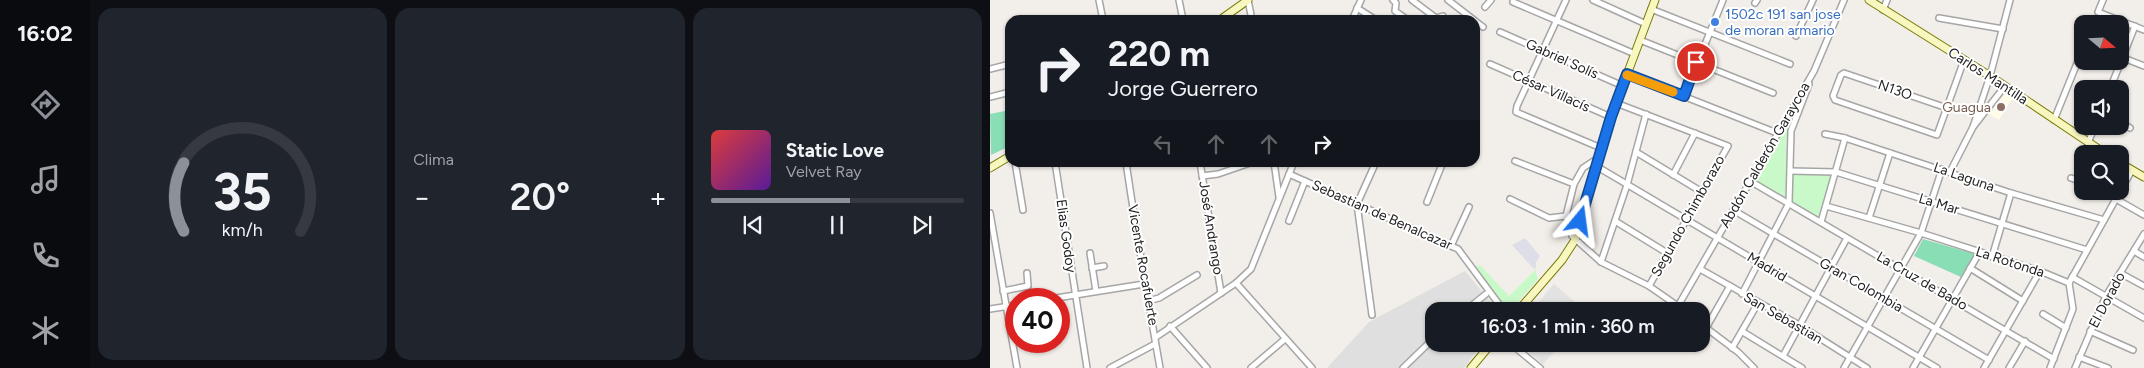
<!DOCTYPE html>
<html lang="es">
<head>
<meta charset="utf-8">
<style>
  body { margin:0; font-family:Figtree,sans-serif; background:#20242c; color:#f1f3f6; height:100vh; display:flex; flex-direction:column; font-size:19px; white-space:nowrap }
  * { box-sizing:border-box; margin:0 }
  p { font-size:16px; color:#9ea1a6 }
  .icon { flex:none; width:28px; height:28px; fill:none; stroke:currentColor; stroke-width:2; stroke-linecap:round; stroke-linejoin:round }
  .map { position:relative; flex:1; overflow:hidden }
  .drawer { display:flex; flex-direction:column; gap:8px; padding:8px; background:#0d0f14; width:900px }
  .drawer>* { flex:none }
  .top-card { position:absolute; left:15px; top:15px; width:475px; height:152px; border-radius:15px; box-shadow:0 1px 4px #0004; background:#171b24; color:#f1f3f6; overflow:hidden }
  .needle { width:32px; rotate:109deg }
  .controls { position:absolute; left:1084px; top:15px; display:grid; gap:10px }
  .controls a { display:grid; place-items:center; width:55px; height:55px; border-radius:10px; background:#171b24; box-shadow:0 1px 4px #0004; font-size:25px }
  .speed { position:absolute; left:15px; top:288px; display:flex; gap:10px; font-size:25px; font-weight:700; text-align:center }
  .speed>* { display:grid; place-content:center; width:65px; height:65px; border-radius:50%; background:#171b24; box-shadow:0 1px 4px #0004; line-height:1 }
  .speed .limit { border:8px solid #d22; background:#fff; color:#111 }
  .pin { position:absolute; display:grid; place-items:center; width:42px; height:42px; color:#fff; margin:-21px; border:2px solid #fff; border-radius:50%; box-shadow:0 1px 5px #0007 }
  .me { position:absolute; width:55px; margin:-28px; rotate:16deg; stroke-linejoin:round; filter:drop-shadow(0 0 4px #0008) }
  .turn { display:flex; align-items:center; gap:18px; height:105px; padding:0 20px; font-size:22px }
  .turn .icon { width:65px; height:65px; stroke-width:2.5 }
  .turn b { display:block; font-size:35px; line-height:42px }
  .lanes { display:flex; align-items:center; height:48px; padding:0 20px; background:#0003; justify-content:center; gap:25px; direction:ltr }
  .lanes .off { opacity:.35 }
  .big { font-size:38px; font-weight:600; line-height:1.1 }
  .drawer .card { flex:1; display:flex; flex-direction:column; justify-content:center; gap:8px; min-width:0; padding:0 18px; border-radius:15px; background:#20242c }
  .drawer .dial { align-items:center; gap:0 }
  .dial svg { height:130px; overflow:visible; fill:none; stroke:#363941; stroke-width:7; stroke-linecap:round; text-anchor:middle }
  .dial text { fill:#f1f3f6; stroke:none }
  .song { display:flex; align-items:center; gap:15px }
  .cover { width:60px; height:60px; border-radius:8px; background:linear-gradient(135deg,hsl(0 70% 55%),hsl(270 70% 35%)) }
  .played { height:5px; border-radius:2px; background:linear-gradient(90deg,#8c9099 55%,#363941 55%) }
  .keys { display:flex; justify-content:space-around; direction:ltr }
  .heat { display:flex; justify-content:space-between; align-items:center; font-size:28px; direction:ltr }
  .drawer .tiles { flex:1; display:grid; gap:8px; grid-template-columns:repeat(3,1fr) }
  .trip { position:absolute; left:435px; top:302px; width:285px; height:50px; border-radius:15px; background:#171b24; box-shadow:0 1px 4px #0004; font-weight:600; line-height:50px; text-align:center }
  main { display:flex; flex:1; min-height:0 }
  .dock { display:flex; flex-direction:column; width:90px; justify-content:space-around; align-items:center; background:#090b0e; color:#9ea1a6 }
  .dock .icon { width:35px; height:35px }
  .dock .current { color:#8c9099 }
  .dock b { font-size:22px; color:#f1f3f6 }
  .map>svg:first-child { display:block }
  .residential { fill:#e0dfdf }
  .education { fill:#fffce5 }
  .park { fill:#c9f9c9 }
  .pitch { fill:#8adeb6 }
  .parking { fill:#e2e2e2 }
  .plaza { fill:#dddee8 }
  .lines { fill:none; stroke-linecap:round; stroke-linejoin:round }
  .street-casing { stroke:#a6a6a6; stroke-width:8 }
  .secondary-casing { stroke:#787b07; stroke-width:9 }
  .street { stroke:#fff; stroke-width:5 }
  .secondary { stroke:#f9f7c0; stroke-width:7 }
  .route-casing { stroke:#114b97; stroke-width:12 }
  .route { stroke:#1a73e8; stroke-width:9 }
  .slow { stroke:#f59e0b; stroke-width:9 }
  .shop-dot { fill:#3f7fe0; stroke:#fff; stroke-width:2 }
  .education-dot { fill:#8d6e63; stroke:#fff; stroke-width:2 }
  .labels { text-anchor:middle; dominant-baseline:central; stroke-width:4; stroke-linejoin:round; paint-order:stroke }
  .shop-label { font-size:14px; fill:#366cbe; stroke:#fff; text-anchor:start }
  .street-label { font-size:14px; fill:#222; stroke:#fff }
  .education-label { font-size:14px; fill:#785e54; stroke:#fff; text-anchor:end }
</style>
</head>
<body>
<main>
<nav class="dock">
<b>16:02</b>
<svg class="icon current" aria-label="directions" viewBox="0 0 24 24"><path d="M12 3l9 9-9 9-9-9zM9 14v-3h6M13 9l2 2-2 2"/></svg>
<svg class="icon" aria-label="music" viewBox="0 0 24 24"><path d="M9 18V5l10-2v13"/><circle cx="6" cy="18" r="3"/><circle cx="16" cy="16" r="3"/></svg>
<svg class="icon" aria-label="phone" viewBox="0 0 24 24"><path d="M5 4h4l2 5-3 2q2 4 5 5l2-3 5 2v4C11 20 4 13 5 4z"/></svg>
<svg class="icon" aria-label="climate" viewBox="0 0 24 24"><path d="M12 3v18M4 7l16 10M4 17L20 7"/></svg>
</nav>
<section class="drawer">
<div class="tiles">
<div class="card dial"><svg viewBox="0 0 100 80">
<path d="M14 69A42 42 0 1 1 86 69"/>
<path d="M14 69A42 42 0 0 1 14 27" stroke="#8c9099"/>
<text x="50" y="56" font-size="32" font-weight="700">35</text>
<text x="50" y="72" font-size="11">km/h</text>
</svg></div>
<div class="card"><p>Clima</p>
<div class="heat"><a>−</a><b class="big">20°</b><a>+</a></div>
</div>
<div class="card">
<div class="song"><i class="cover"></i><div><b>Static Love</b><p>Velvet Ray</p></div></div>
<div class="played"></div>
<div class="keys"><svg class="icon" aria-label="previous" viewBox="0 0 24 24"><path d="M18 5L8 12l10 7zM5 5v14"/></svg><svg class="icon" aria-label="pause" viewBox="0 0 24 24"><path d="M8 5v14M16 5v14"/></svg><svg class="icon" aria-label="next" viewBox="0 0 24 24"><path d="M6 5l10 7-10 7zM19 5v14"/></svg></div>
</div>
</div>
</section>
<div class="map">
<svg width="1154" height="368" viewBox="0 0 1154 368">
  <rect width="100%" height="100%" fill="#f2eee9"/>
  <path class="residential" d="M475,271L508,311H444V344H492L474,368H337L379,322Z"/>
  <path class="education" d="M1013,93L1022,99L1009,120L1000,115Z"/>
  <g class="park">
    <path d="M809,103L796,142V199L763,180Z"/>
    <path d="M802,172L843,174L830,218L801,202Z"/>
    <path d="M490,265L519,296L545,270L548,279L520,311H515L495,292L482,268Z"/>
  </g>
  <g class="pitch">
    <path d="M20,110V146L1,155L0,114Z"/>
    <path d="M933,239L985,254L971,277L924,256Z"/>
  </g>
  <g class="parking">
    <path d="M564,284L595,311H555L547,304Z"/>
    <path d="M530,344H571L553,364Z"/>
  </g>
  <path class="plaza" d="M535,238L550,256L546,262V268L544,269L522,245Z"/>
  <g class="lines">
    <g class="street-casing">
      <g id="street">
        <path d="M109,0L113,20"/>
        <path d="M189,0L193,20"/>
        <path d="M258,0L262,20"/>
        <path d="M403,0L406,3L405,11L418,20"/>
        <path d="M422,0L446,18L453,16"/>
        <path d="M458,0L484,20"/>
        <path d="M576,0L527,106L526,112L611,148"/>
        <path d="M603,0L656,24"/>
        <path d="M1113,0L1108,12L1154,30"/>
        <path d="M523,2L645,54"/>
        <path d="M765,3L767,0"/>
        <path d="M495,7L501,0"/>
        <path d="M367,8L386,20"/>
        <path d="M661,9L800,64"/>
        <path d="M893,10L897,0"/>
        <path d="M949,18L1013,29"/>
        <path d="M362,20L371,0"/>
        <path d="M485,21L493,27"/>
        <path d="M510,32L633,86"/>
        <path d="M806,36L823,0"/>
        <path d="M650,40L783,93"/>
        <path d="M1131,57L1154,66"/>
        <path d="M500,64L621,117"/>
        <path d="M0,69L20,64"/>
        <path d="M637,74L787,133"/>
        <path d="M1120,89L1145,26"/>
        <path d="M694,96L733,0"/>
        <path d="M0,97L20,92"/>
        <path d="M626,103L738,146L659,286"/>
        <path d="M957,108L854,73L851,75L843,96L845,100L947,135L974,60"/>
        <path d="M1064,120L1092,51"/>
        <path d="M1130,122L1140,128"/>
        <path d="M983,127L1000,76L1020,0"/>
        <path d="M835,134L855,138L1021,193L1114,220"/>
        <path d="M1098,143L1105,126"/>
        <path d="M646,152L712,192"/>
        <path d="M608,158L593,168L584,184L576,216L582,236L611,262L659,286L695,311"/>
        <path d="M525,161L584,184"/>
        <path d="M25,162L33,210"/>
        <path d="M65,162L97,368"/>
        <path d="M136,162C146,231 158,300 170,368"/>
        <path d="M210,162L231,293"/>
        <path d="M284,162L289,197"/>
        <path d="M1089,163L1092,164"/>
        <path d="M606,166L947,368"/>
        <path d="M800,171L846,172L1097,250"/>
        <path d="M960,172L983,127L1015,86"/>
        <path d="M299,174L468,249L514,311"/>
        <path d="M683,175L705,133"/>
        <path d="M212,176L228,174L263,162"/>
        <path d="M1081,178L1092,182"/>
        <path d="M760,181L1064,359"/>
        <path d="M520,199L559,218L576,216"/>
        <path d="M1126,199L1154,215"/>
        <path d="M437,202L453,162"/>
        <path d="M836,206L931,233L1050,271L1079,283"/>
        <path d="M743,210L999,360"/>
        <path d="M0,213L27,368"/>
        <path d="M879,218L900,153"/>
        <path d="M299,221L315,181"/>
        <path d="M625,221L677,253"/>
        <path d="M831,222L855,138"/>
        <path d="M461,246L479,207"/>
        <path d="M1144,251L1154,257"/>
        <path d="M100,253L106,291"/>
        <path d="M1002,257L1021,193"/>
        <path d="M611,262L637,185L656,114"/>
        <path d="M102,268L114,266"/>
        <path d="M980,268L1033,301"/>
        <path d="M710,269L809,325L877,368"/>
        <path d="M1130,273L1154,286"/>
        <path d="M1082,277L1154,318"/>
        <path d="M246,283L322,368"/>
        <path d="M1079,283L1142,170"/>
        <path d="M13,291L38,286L37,273"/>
        <path d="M752,294L799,203L801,131L819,84"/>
        <path d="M60,299L154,284"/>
        <path d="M158,301L169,298L207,275"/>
        <path d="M688,306L824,71L854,0"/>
        <path d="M0,309L26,305"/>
        <path d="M475,311L496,294"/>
        <path d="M1053,314L1076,328"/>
        <path d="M382,315L367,204L386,162"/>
        <path d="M711,324L748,352L764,368"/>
        <path d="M180,326L217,368"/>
        <path d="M716,328L740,286"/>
        <path d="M1100,331L1143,350"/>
        <path d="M753,332L812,368"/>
        <path d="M166,337L246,283L261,269L304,162"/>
        <path d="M521,344L550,368"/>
        <path d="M742,348L768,303"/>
        <path d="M793,356L857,238"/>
        <path d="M1089,357L1118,368"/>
        <path d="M120,368L165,344"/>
        <path d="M261,368L295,339"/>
        <path d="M413,368L444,338"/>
        <path d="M854,368L931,233L952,169"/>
        <path d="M923,368L989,253"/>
        <path d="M994,368L1050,271"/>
        <path d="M1019,368L1035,341"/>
        <path d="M1060,368L1083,309L1079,283"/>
        <path d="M1085,368L1116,296L1154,234"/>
      </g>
    </g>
    <g class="secondary-casing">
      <g id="secondary">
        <path d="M879,0L1000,76L1116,154"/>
        <path d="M230,20L258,0"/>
        <path d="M1130,163L1154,177"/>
        <path d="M0,168L20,156"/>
        <path d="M528,311L572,260L585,240L621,117L665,0"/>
        <path d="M481,368L501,344"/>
      </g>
    </g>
    <use href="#street" class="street"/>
    <use href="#secondary" class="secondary"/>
  </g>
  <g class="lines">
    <g class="route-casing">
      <path id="route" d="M590,221L621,117L637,74L694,96L706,62"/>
    </g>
    <use href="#route" class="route"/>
    <path class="slow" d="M637,75L683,92"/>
  </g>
  <circle class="shop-dot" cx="725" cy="22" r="5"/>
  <circle class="education-dot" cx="1011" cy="107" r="5"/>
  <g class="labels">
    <g class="shop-label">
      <text x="735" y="14">1502c 191 san jose<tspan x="735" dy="16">de moran armario</tspan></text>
    </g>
    <g class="street-label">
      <text transform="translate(572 59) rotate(24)">Gabriel Solís</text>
      <text transform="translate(998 76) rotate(33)">Carlos Mantilla</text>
      <text transform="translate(905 90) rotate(19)">N13O</text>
      <text transform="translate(561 91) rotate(24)">César Villacís</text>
      <text transform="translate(775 155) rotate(-60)">Abdón Calderón Garaycoa</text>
      <text transform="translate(974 177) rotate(19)">La Laguna</text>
      <text transform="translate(949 204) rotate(17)">La Mar</text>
      <text transform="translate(392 215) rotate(24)">Sebastian de Benalcazar</text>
      <text transform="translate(698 216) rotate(-61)">Segundo Chimborazo</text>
      <text transform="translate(221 228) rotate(81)">José Andrango</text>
      <text transform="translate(76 236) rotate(82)">Elias Godoy</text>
      <text transform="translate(1020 262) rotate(18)">La Rotonda</text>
      <text transform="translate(153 265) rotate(80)">Vicente Rocafuerte</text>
      <text transform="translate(777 267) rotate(31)">Madrid</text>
      <text transform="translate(932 281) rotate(30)">La Cruz de Bado</text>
      <text transform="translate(871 285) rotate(30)">Gran Colombia</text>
      <text transform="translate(1117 300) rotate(-62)">El Dorado</text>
      <text transform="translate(793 318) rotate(30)">San Sebastian</text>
    </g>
    <g class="education-label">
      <text x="1001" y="107">Guagua</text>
    </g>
  </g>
</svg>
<div class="controls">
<a><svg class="needle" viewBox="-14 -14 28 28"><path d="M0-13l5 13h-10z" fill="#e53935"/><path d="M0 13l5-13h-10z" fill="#9ea1a6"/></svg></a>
<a><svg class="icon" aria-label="sound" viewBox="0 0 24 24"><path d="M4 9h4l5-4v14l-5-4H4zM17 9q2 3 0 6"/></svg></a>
<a><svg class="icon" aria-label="search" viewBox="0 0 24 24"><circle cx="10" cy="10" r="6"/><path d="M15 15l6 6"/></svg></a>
</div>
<div class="speed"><div class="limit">40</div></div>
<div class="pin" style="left:706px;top:62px;background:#d93025"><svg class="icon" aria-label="arrive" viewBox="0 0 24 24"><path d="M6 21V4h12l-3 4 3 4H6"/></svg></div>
<svg class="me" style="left:590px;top:221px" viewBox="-20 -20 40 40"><path d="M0-17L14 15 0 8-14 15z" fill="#1a73e8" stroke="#fff" stroke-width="4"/></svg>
<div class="trip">16:03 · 1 min · 360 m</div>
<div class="top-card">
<div class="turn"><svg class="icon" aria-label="right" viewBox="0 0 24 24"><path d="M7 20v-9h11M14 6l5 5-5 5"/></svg><div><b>220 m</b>Jorge Guerrero</div></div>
<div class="lanes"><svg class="icon off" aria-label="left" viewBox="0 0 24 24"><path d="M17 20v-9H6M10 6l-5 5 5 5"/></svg><svg class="icon off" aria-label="ahead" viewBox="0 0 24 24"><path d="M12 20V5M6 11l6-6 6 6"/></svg><svg class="icon off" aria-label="ahead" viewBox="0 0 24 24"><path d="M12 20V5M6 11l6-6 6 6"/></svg><svg class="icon" aria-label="right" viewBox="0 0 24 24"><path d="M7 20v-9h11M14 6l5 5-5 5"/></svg></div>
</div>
</div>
</main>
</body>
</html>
